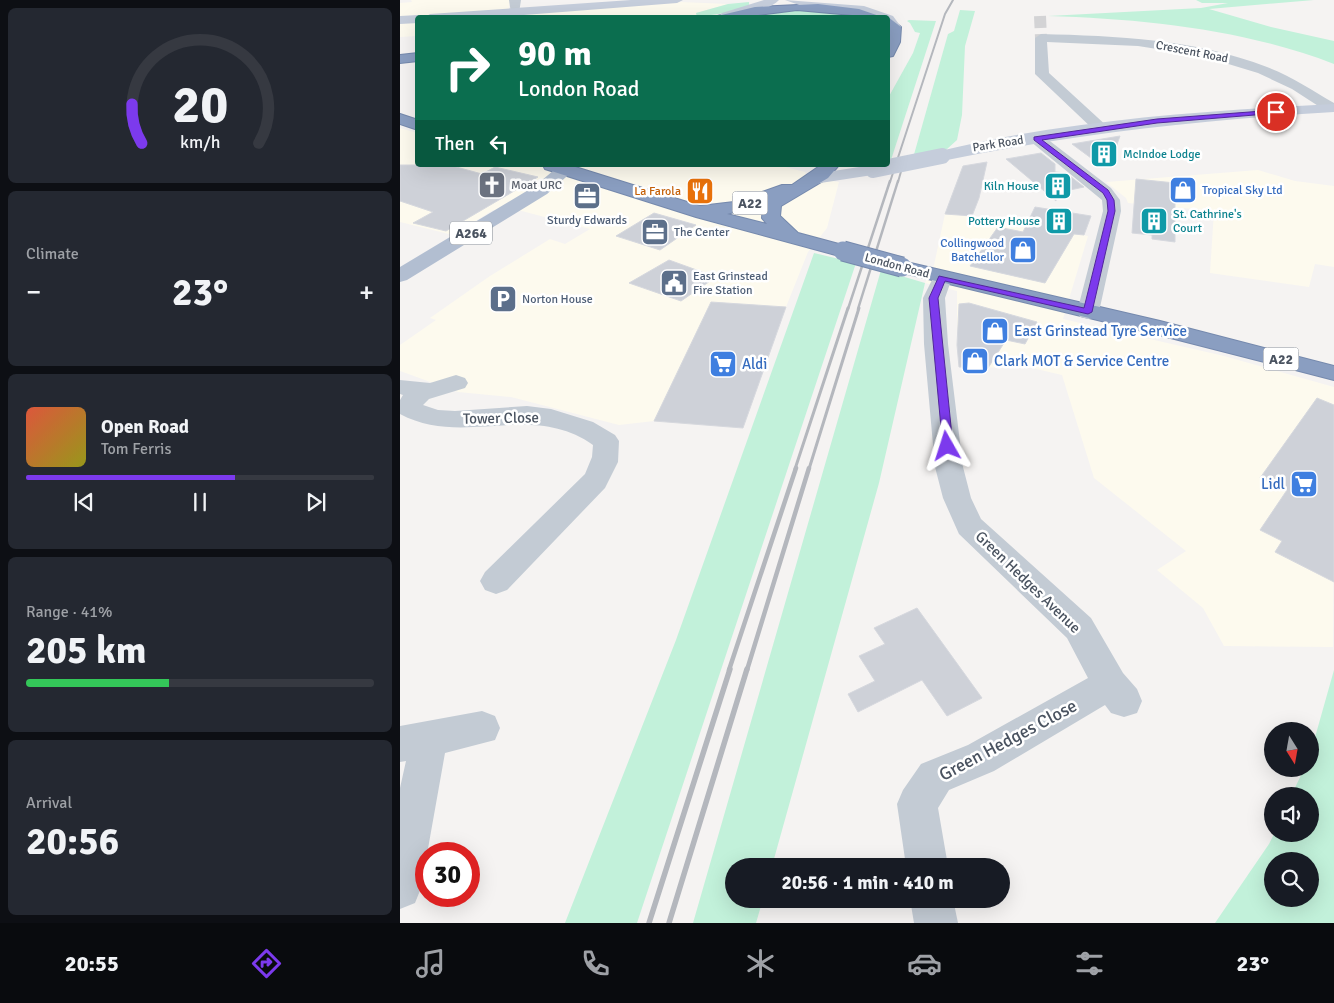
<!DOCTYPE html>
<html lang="en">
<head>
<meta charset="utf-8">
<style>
  body { margin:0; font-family:Signika,sans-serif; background:#242831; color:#f1f3f6; height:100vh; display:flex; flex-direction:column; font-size:19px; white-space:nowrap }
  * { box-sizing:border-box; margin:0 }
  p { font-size:16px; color:#9ea1a6 }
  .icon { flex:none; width:28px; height:28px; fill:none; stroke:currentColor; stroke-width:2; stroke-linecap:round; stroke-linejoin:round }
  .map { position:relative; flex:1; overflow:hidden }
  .side { display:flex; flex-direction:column; gap:8px; padding:8px; background:#0d0f14; width:400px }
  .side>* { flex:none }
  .top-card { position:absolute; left:15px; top:15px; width:475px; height:152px; border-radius:5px; box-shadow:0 5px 20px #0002; background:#0b6e4f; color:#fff; overflow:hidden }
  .needle { width:32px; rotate:169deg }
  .tools { position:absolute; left:864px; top:722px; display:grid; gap:10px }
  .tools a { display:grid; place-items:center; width:55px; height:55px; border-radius:50%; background:#171b24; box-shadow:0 5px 20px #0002; font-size:25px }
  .speed { position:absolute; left:15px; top:842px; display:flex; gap:10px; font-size:25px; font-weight:700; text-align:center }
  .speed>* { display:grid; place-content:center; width:65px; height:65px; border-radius:50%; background:#171b24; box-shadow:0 5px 20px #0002; line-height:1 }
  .speed .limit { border:8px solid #d22; background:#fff; color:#111 }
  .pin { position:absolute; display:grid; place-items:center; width:42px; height:42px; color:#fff; margin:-21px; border:2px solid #fff; border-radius:50%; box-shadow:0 1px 5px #0007 }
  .me { position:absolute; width:55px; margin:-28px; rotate:354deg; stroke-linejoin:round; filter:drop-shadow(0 0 4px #0008) }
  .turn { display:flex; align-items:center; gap:18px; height:105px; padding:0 20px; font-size:22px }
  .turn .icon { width:65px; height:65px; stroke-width:2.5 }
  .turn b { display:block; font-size:35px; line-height:42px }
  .then { display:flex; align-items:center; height:48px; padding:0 20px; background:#0003; gap:10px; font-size:19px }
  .big { font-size:38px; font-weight:800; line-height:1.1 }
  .side .widget { flex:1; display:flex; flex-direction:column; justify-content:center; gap:8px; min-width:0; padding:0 18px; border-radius:8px; background:#242831 }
  .side .dial { align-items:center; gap:0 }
  .dial svg { height:130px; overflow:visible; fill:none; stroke:#363941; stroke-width:7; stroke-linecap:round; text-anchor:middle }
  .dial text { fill:#f1f3f6; stroke:none }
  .song { display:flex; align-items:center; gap:15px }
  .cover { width:60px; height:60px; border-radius:8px; background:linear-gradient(135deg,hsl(10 70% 55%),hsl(60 70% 35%)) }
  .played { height:5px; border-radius:2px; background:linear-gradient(90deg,#7c3aed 60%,#363941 60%) }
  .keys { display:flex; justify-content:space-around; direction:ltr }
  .heat { display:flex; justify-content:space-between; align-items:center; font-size:28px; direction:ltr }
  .charge { height:8px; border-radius:4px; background:linear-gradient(90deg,#34c759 41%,#363941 0) }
  .trip { position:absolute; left:325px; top:858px; width:285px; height:50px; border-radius:25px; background:#171b24; box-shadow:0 5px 20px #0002; font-weight:800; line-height:50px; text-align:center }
  .dock { display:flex; height:80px; justify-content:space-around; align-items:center; background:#090b0e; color:#9ea1a6 }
  .dock .icon { width:35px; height:35px }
  .dock .current { color:#7c3aed }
  .dock b { font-size:22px; color:#f1f3f6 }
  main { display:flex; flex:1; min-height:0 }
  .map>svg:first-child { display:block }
  .commercial { fill:#fdfaee }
  .green { fill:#c2f1da; fill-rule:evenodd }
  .building { fill:#ced1d8; stroke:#d6d8de }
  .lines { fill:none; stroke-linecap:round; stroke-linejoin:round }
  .street-tunnel { stroke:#d3d3d5; stroke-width:12; stroke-dasharray:12 6; stroke-linecap:butt }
  .highway-casing { stroke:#7589ad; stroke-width:2 }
  .street { fill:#c3cbd4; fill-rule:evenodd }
  .secondary { fill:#c5cddb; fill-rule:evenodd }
  .primary { fill:#b2bed1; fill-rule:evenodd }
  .highway { fill:#8a9ec1; fill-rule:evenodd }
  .rail-far4 { stroke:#b4b7bd; stroke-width:2 }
  .rail-far3 { stroke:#b4b7bd; stroke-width:2.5 }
  .rail-far2 { stroke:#b4b7bd; stroke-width:3 }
  .rail-far1 { stroke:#b4b7bd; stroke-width:4.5 }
  .rail { stroke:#b4b7bd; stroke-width:5.5 }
  .highway-bridge-casing { stroke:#7589ad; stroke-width:21; stroke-linecap:butt }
  .secondary-bridge { stroke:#c5cddb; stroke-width:16 }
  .highway-bridge { stroke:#8a9ec1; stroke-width:19 }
  .route { fill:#7c3aed; stroke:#51269a }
  .labels { text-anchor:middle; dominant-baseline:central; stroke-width:5; stroke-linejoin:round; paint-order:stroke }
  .far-street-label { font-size:12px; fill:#4a5360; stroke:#fff }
  .far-culture-label { font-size:12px; fill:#0d838f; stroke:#fff; text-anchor:start }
  .far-worship-label { font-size:12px; fill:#5b616d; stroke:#fff; text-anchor:start }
  .far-shop-label { font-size:12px; fill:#366cbe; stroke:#fff; text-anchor:start }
  .far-food-label { font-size:12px; fill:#c56008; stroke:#fff; text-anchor:end }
  .far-service-label { font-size:12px; fill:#4e5e75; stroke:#fff; text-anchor:start }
  .shield { fill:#fff; stroke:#808790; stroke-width:1 }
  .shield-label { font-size:14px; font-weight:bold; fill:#4a5360 }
  .shop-label { font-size:15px; fill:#366cbe; stroke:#fff; text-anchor:start }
  .street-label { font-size:15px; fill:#4a5360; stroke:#fff }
  .near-street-label { font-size:18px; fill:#4a5360; stroke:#fff }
</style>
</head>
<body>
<main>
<section class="side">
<div class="widget dial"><svg viewBox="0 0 100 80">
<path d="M14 69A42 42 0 1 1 86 69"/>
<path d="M14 69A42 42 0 0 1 8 45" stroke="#7c3aed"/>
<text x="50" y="56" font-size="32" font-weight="700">20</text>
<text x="50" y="72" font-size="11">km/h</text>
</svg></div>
<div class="widget"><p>Climate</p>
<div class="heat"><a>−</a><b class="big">23°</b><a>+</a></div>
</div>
<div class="widget">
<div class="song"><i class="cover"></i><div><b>Open Road</b><p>Tom Ferris</p></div></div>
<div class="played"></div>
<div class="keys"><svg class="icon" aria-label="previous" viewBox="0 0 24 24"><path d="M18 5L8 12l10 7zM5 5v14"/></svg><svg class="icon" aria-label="pause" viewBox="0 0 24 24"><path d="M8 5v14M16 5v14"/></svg><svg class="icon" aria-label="next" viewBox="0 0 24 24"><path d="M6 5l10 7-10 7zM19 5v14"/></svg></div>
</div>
<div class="widget"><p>Range · 41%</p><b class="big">205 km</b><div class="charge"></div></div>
<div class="widget"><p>Arrival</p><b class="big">20:56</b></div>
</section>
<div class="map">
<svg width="934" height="923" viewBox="0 0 934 923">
  <rect width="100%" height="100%" fill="#f5f3f2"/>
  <g class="commercial">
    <path d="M11,0H110L108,13L281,2L328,4L296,13L297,18H18L17,36L0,37V3L12,2Z"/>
    <path d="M0,128L17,133L18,165H378L405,172L408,178L439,182L427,228L408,252L386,307L343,428L254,421L219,425L111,397L58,392L0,371V345L36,320L30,318L90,276L150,239L165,244L190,229L118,210H93L53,235L0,222Z"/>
    <path d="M858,170L895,181L934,186V267L915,264L909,287L810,273L814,211L728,203L726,198L706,182Z"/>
    <path d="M545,214L572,216L688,236L663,319L824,356L934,387L933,647L824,646L803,608L757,570L786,551L694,478L662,375L632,368L559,367L557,345V291L525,283L534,265Z"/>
  </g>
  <g class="green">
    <path d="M796,0H914L809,9L871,27L934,41V64C843,29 744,19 648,16L801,8L828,3H802Z"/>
    <path d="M349,2V5L332,12L297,17L296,13L328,4Z"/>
    <path d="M396,9L465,16L468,17L326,18Z"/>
    <path d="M560,10L575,11L565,46L562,115L557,140L547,149L513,158L548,34L554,31Z"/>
    <path d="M509,20L536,21L490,163H488V98L513,53L520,33L515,32L510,23L507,21Z"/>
    <path d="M414,253L456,263L237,923H165L276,640Z"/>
    <path d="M481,270L525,283L479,483L372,866H334V899H363L356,923H293Z"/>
    <path d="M934,670V923H815L869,844L874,834H910V796H891L904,769H910V755ZM872,861H910V899H872Z"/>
  </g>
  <g class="building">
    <path d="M720,136L712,158L695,161L672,144Z"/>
    <path d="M641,153L655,164V172L666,173L684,187L656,193V201L606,159Z"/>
    <path d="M587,162L579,198L572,216L545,214L563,166Z"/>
    <path d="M0,165H49L82,174L95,167L138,177L46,231L13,223L33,212L0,201Z"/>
    <path d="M736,179L775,183V242L752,239V235L732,233Z"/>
    <path d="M635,207L691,216L684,235L674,234L645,283L570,266L598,227L623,232Z"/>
    <path d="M254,213L296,225L260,250L216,236Z"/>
    <path d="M269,260L316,277L281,301L229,283Z"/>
    <path d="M311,302L386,307L343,428L254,421Z"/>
    <path d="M569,303L637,322L625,344L606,340L588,368L559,367L557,345L559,304Z"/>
    <path d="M917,398L934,405V582L875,552L882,541L860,530L887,490L860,478Z"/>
    <path d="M517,608L582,698L547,716L522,680L458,712L448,694L475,681L459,656L485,644L474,628Z"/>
  </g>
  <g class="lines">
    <path class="street-tunnel" d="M640,16L641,38"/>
    <g class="highway-casing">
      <g id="highway">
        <path d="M418,4L459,9L485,18L397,10L334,18H309L355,7Z"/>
        <path d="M488,17L501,27L500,42L493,56L488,57Z"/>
        <path d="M18,53V61L0,63V55Z"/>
        <path d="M0,114L18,120V130L0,124Z"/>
        <path d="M143,165H169L300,206L334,202L382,185H392L421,165H439L428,178L381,206L380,216L398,233L450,247L453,251L450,255L443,257L296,217L145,169ZM363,204L362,218L367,224L327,214Z"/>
        <path d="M502,261L760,321L934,366V380L755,334L495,271L492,267L495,263Z"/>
      </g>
    </g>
    <g class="street">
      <path d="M109,0H121L119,13H111Z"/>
      <path d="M641,34C717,36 795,39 867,67C891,76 912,90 934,103V112L926,111L892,89L858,73L802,56L738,46L647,42L649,73L709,128L701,133L695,131L635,74V38Z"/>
      <path d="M636,133L642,135L711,188L720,200L721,211L699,312L696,317L688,319L680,317L677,312L703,211L702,200L630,141L628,138L630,135Z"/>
      <path d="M542,272L549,274L552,278L545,298L548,344L563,467L571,498L581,519L691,618L723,673L737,689L742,701L737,713L724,717L711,713L705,705L594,771L549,790L538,808L548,866H506L497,804L503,790L521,764L568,745L688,678L667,638L559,534L543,498L535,467L524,344L523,298L535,274Z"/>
      <path d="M56,375L65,378L68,383L65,388L29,399L23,405L38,410L55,411L127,406L151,409L193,422L215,435L219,441L218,462L205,488L107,590L96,594L85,590L80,581L85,572L185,474L192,457L193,445C131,401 63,448 0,414V400L3,395L0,394V380L30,383Z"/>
      <path d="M82,711L95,716L100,728L95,740L45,753L21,888L15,903L0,909V788L6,761L0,762V726Z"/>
      <path d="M510,899H553L558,923H514Z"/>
    </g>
    <g class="secondary">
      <path d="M231,0H283L277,3L84,18H24L30,14Z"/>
      <path d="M364,0H379C367,12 338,18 322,18L320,15L322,13Z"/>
      <path d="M385,0L464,6L493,16L501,27L495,31L491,30L488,25V18L448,11L402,6Z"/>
      <path d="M18,15L23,18H18V23L0,24V16Z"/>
      <path d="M934,104V112C802,120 672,134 542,161L536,160L534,156L536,152C665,120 801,111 934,104Z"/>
      <path d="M472,165L479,166L482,170L479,174L414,184L408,183L405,179L408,175L414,174Z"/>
    </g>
    <path class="primary" d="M160,165H171L175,169L147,194L7,280L0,282V267L135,186Z"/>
    <use href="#highway" class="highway"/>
    <g class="rail-far4">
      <path d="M490,182L545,14L553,0"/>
      <path d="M498,182L504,161"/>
    </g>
    <g class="rail-far3">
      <path d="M448,309L490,181"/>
      <path d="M458,309L498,181"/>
    </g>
    <g class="rail-far2">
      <path d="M395,469L448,308"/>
      <path d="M409,469L459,308"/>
    </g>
    <g class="rail-far1">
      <path d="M329,670L396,468"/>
      <path d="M347,670L409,468"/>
    </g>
    <g class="rail">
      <path d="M249,923L330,669"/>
      <path d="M269,923L347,669"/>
    </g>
    <g class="highway-bridge-casing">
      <path id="highway-bridge" d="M443,251L502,267"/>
    </g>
    <path class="secondary-bridge" d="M473,170L542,156"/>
    <use href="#highway-bridge" class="highway-bridge"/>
  </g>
  <path class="route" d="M876,110L879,113L757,123L642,140L708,190L714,200L715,211L692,312L688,314L545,281L538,298L553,446L547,450L543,449L529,298L539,276L684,308L708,211L707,200L703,193L634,140V137L757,119Z"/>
  <defs>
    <g id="building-square" transform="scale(1.4375)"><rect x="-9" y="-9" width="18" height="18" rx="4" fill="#0f9aa8" stroke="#fff"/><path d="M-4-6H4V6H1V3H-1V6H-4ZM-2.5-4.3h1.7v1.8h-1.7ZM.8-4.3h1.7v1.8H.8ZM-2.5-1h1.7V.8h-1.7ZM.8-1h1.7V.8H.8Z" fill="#fff"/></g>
    <g id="church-square" transform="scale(1.4375)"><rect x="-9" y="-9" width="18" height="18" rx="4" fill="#6b7280" stroke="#fff"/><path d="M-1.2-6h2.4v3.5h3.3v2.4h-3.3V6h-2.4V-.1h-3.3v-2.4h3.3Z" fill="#fff"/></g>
    <g id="shop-square" transform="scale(1.4375)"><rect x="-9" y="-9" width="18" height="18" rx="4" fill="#3f7fe0" stroke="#fff"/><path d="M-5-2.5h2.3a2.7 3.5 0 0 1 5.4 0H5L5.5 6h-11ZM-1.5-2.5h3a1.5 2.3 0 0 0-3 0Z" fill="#fff"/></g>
    <g id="restaurant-square" transform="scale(1.4375)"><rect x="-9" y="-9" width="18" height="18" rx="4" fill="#e8710a" stroke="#fff"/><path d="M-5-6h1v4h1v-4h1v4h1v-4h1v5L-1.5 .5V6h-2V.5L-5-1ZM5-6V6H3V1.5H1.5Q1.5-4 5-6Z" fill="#fff"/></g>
    <g id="office-square" transform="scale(1.4375)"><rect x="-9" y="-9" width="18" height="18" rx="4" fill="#5c6f8a" stroke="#fff"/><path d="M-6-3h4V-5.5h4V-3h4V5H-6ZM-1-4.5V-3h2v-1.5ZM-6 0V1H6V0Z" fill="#fff"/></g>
    <g id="civic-square" transform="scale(1.4375)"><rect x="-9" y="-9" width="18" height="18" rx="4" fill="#5c6f8a" stroke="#fff"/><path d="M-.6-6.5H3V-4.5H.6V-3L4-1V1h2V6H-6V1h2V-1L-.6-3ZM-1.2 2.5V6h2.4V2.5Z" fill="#fff"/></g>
    <g id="parking-square" transform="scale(1.4375)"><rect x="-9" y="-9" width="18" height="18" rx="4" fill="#5c6f8a" stroke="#fff"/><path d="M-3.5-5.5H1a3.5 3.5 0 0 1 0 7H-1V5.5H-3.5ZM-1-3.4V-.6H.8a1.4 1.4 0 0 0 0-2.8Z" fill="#fff"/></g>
    <g id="supermarket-square" transform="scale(1.4375)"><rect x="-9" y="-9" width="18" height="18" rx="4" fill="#3f7fe0" stroke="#fff"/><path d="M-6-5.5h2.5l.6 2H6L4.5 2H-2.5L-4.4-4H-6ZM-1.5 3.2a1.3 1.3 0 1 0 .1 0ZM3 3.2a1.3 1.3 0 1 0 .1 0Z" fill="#fff"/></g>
  </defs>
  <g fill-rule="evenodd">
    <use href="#building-square" x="704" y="154"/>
    <use href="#church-square" x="92" y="185"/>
    <use href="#building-square" x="658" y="186"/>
    <use href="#shop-square" x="783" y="190"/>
    <use href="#restaurant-square" x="300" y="191"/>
    <use href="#office-square" x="187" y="196"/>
    <use href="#building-square" x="659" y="221"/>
    <use href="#building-square" x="754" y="221"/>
    <use href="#office-square" x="255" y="232"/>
    <use href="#shop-square" x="623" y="250"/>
    <use href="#civic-square" x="274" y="283"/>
    <use href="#parking-square" x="103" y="299"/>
    <use href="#shop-square" x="595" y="331"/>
    <use href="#shop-square" x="575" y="361"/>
    <use href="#supermarket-square" x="323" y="364"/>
    <use href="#supermarket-square" x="904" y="484"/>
  </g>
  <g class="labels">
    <g class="far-street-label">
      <text transform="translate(792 52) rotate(11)">Crescent Road</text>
      <text transform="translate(598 144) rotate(-9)">Park Road</text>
      <text transform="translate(497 266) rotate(15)">London Road</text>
    </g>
    <g class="far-culture-label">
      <text x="723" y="154">McIndoe Lodge</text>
      <text x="639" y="186" text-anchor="end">Kiln House</text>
      <text x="773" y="214">St. Cathrine's<tspan x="773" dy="14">Court</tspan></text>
      <text x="640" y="221" text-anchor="end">Pottery House</text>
    </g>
    <g class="far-worship-label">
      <text x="111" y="185">Moat URC</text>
    </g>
    <g class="far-shop-label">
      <text x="802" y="190">Tropical Sky Ltd</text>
      <text x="604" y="243" text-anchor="end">Collingwood<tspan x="604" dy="14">Batchellor</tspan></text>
    </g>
    <g class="far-food-label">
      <text x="281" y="191">La Farola</text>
    </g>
    <g class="far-service-label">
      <text x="187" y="220" text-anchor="middle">Sturdy Edwards</text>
      <text x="274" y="232">The Center</text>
      <text x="293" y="276">East Grinstead<tspan x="293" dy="14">Fire Station</tspan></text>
      <text x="122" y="299">Norton House</text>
    </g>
    <g class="shield">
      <rect x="332.5" y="191.5" width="35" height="23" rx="4"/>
      <rect x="50" y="221.5" width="42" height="23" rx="4"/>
      <rect x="863.5" y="347.5" width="35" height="23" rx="4"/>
    </g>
    <g class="shield-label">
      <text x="350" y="203">A22</text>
      <text x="71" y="233">A264</text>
      <text x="881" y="359">A22</text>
    </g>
    <g class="shop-label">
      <text x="614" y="331">East Grinstead Tyre Service</text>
      <text x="594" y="361">Clark MOT &amp; Service Centre</text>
      <text x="342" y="364">Aldi</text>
      <text x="885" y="484" text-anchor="end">Lidl</text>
    </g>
    <g class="street-label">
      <text transform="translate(101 418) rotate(-1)">Tower Close</text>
      <text transform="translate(628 582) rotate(44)">Green Hedges Avenue</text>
    </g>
    <g class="near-street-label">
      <text transform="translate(608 740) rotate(-28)">Green Hedges Close</text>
    </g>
  </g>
</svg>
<div class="tools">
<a><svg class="needle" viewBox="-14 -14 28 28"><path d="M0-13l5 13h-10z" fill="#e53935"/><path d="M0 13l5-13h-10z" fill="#9ea1a6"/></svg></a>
<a><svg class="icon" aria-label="sound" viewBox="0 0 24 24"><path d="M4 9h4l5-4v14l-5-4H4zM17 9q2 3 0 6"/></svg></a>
<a><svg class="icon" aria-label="search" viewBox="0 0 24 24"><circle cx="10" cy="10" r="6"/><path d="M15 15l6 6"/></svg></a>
</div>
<div class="speed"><div class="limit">30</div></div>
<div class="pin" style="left:876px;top:112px;background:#d93025"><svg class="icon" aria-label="arrive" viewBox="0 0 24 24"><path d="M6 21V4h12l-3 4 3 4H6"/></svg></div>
<svg class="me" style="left:547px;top:446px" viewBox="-20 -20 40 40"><path d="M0-17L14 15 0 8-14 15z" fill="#7c3aed" stroke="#fff" stroke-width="4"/></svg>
<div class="trip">20:56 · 1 min · 410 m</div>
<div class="top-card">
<div class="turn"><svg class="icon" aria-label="right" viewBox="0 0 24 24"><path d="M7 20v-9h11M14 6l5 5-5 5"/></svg><div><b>90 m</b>London Road</div></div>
<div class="then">Then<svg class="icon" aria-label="left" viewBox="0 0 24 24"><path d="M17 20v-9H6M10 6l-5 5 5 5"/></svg></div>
</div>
</div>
</main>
<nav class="dock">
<b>20:55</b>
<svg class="icon current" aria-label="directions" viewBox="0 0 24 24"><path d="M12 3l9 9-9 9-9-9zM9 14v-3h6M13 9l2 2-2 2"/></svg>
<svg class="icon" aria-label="music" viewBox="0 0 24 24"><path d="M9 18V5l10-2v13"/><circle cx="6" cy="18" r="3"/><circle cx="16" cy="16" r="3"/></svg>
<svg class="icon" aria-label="phone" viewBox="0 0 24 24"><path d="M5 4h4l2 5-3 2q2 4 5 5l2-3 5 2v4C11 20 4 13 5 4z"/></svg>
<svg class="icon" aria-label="climate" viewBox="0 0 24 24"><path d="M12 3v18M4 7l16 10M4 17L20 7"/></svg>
<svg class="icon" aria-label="car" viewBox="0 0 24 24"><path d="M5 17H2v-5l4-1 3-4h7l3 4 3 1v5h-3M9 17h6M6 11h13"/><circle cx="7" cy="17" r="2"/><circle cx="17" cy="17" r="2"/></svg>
<svg class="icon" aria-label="filters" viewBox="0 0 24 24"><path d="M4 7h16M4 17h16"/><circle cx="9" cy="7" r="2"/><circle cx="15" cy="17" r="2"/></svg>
<b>23°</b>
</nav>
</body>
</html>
